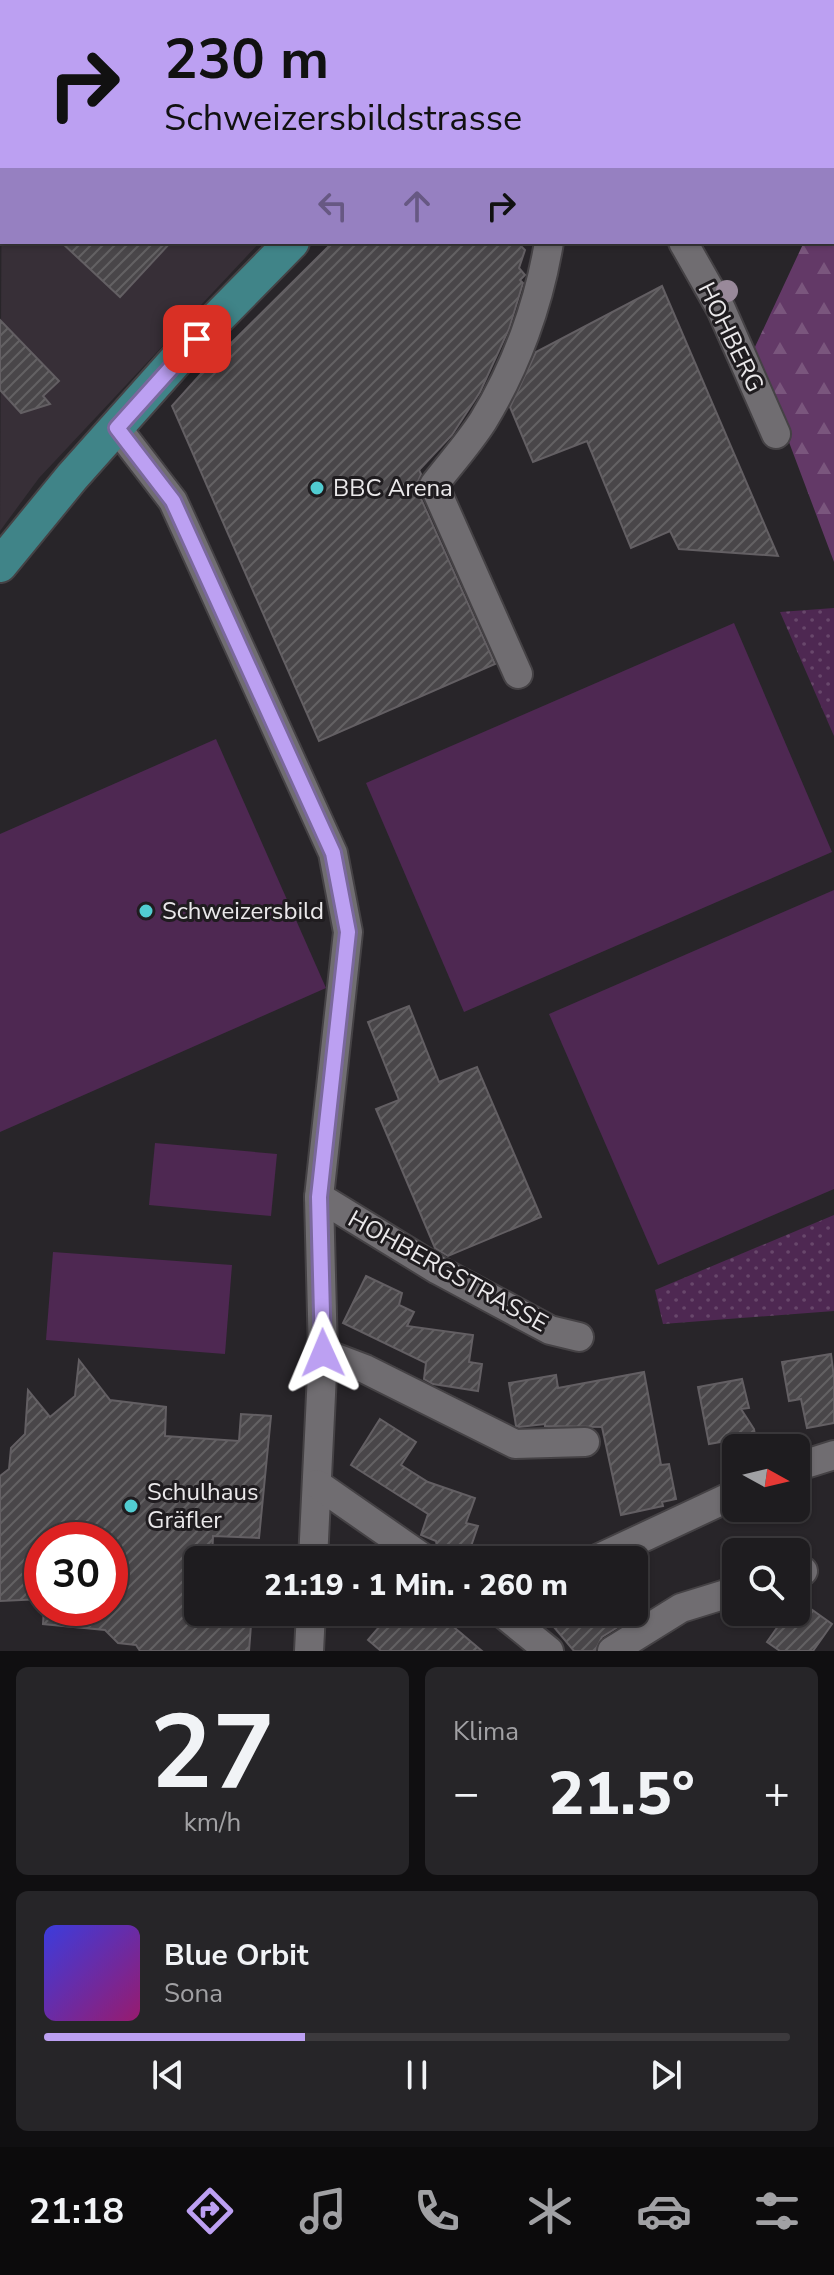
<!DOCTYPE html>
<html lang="de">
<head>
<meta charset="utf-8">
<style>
  body { margin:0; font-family:"Nunito Sans",sans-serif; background:#262528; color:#f1f3f6; height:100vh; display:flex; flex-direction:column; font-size:30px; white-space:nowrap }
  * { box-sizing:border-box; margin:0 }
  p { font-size:26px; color:#a1a1a4 }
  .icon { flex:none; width:44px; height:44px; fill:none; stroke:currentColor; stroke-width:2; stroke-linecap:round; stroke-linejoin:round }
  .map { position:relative; height:1651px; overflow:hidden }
  .panel { display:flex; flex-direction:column; gap:16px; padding:16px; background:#100f11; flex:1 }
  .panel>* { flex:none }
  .guide { position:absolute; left:0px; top:0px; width:834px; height:244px; box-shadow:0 2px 6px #0004,0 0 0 2px #3c3a3d; background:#bca0f2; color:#111; overflow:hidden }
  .needle { width:52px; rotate:98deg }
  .fabs { position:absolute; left:722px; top:1434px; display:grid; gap:16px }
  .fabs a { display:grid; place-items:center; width:88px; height:88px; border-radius:12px; background:#1e1c1f; box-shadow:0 2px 6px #0004,0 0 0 2px #3c3a3d; font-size:40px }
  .speed { position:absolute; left:24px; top:1522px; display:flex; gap:16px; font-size:40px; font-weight:700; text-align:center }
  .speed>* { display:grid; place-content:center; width:104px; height:104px; border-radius:50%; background:#1e1c1f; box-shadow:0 2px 6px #0004,0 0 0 2px #3c3a3d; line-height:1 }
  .speed .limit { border:12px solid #d22; background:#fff; color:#111 }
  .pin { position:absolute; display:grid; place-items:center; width:68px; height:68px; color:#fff; margin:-34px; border-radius:16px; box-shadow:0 4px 12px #0006 }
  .me { position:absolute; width:88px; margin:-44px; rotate:359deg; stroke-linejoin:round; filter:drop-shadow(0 0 6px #0008) }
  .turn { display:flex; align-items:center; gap:28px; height:168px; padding:0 32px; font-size:36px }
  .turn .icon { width:104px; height:104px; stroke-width:2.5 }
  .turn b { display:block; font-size:56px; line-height:68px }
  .lanes { display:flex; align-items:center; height:76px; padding:0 32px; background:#0003; justify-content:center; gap:40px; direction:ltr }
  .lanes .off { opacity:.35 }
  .big { font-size:60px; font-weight:800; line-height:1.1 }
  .panel .widget { flex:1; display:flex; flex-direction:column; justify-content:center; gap:12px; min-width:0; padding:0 28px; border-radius:12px; background:#262528 }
  .panel .dial { align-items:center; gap:0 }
  .dial b { font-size:104px; line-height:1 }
  .song { display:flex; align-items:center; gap:24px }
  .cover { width:96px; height:96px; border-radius:12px; background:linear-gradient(135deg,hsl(240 70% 55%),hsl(320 70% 35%)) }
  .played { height:8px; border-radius:4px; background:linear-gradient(90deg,#bca0f2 35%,#3c3a3d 35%) }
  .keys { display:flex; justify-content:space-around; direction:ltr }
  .heat { display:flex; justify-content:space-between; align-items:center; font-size:44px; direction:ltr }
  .panel .tiles { flex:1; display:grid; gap:16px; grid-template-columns:1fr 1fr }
  .widget:last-child { grid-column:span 2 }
  .trip { position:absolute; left:184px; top:1546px; width:464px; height:80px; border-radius:12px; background:#1e1c1f; box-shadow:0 2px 6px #0004,0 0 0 2px #3c3a3d; font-weight:800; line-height:80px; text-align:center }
  .tab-bar { display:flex; height:128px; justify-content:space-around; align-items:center; background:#0c0b0c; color:#a1a1a4 }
  .tab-bar .icon { width:56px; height:56px }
  .tab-bar .current { color:#bca0f2 }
  .tab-bar b { font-size:36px; color:#f1f3f6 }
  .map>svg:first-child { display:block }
  .built { fill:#372f37 }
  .grass { fill:url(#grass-dots) }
  .forest { fill:url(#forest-firs) }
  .pitch { fill:#4e2852 }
  .building { fill:url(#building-hatch); stroke:#635f63; stroke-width:2 }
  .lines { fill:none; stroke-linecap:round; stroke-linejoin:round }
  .minor-casing { stroke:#454245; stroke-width:32 }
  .major-casing { stroke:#454245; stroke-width:38 }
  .highway-casing { stroke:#454245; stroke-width:44 }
  .minor { stroke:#706d71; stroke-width:28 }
  .major { stroke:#408488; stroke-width:34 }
  .highway { stroke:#209397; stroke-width:40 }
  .tree { fill:#99899a }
  .route-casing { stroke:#7a689d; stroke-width:20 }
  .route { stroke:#bca0f2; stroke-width:14 }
  .poi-dot { fill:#51ccd1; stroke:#1f1c1f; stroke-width:3 }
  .labels { text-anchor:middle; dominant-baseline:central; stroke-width:6; stroke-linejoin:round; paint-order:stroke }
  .street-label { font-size:24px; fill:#eae8ea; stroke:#1f1c1f }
  .poi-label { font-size:24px; fill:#eae8ea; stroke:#1f1c1f; text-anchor:start }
</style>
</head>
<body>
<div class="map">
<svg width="834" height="1651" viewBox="0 0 834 1651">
  <defs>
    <pattern id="grass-dots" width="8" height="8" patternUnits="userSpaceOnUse" patternTransform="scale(2)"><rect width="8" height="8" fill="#4e2852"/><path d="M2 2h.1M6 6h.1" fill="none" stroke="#68476b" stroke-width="1.8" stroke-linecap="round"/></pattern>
    <pattern id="forest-firs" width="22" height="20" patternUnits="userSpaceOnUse" patternTransform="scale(2)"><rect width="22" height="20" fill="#633967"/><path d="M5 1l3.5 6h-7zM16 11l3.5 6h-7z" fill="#7a567d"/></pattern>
    <pattern id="building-hatch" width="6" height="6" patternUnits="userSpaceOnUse" patternTransform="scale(2)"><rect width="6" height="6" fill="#494649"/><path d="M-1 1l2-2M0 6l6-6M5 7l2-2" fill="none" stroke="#636163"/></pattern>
  </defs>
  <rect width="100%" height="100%" fill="#282529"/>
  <g class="built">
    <path d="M141,0H528L138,2Z"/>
    <path d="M2,128V242H260L39,478L0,531Z"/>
  </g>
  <g class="grass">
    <path d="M834,608V736L780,612Z"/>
    <path d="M834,1215V1311L663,1324L655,1290Z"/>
  </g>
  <path class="forest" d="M834,177V562L754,349L804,242H832Z"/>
  <g class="pitch">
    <path d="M734,623L832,852L464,1012L366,783Z"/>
    <path d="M216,739L326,988L0,1132V834Z"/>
    <path d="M834,890V1189L658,1265L549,1014Z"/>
    <path d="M155,1143L277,1154L271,1216L149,1205Z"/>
    <path d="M53,1252L232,1265L225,1354L46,1340Z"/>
  </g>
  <g class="building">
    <path d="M61,242H171L120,297Z"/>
    <path d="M333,242H517L525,250L519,268L525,275L520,280L523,283L509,329L480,392L452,435L419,470L421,474L417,484L418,492L495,664L319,741L172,406L208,366Z"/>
    <path d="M662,286L778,556L679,549L670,531L631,548L587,441L533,462L510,407L536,352Z"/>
    <path d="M0,320L59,381L43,396L50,404L21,413L0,390Z"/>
    <path d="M409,1006L439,1082L477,1067L541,1217L448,1256L435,1248L376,1109L399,1100L368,1022Z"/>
    <path d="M366,1276L402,1293L399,1305L414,1312L407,1326L473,1335L469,1362L482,1364L478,1391L433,1384L424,1379L426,1363L343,1323Z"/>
    <path d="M831,1354L834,1378V1423L807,1428L801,1399L789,1401L782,1362Z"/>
    <path d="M79,1360L110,1400L166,1407L165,1436L239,1441L241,1414L271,1416L259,1538L213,1536L212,1560H198V1612H252L249,1651H140L136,1645L118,1643L105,1630L43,1624L44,1608H110V1540H42V1599L0,1601V1476L9,1469L11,1448L25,1434L28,1390L50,1417L75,1396Z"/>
    <path d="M644,1372L661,1465L669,1464L676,1499L662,1502L663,1506L621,1515L602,1427L545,1426V1424L519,1427L516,1426L509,1383L556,1375L558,1388Z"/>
    <path d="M742,1379L749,1408L741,1409L754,1429L757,1448H730L726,1441L709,1444L698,1387Z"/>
    <path d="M380,1419L416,1442L401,1465L428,1482L475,1498L466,1523L478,1526L467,1558L437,1547L436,1541L421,1535L428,1514L351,1465Z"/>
    <path d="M797,1599L832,1624L813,1651H780L767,1642L788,1612H796Z"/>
    <path d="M392,1612H436L482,1651H381L368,1640Z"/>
    <path d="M572,1612H642L602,1637L595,1651H574L553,1626Z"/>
  </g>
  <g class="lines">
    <g class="minor-casing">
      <g id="minor">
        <path d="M749,0L750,2"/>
        <path d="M683,242L721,309L776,434"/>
        <path d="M117,428L173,501L333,853L348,932L319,1197L323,1353L313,1560"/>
        <path d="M518,674L434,485C450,464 469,443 483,421C516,367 539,304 549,242"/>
        <path d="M319,1197L438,1270L550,1330L579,1337"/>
        <path d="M323,1353L365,1369L515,1444L585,1442"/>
        <path d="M796,1467L834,1455"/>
        <path d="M317,1484L426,1560"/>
        <path d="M595,1560L736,1494"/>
        <path d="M796,1573L803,1571"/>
        <path d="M501,1612L549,1651"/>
        <path d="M309,1651L311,1612"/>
        <path d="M612,1651L681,1608L736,1591"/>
      </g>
    </g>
    <g class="major-casing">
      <g id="major">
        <path d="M560,2L563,0"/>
        <path d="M0,565L72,477L178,358L292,242"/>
      </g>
    </g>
    <g class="highway-casing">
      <g id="highway">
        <path d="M47,2L49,0"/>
        <path d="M104,2L106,0"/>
        <path d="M0,48L2,46"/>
        <path d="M0,104L2,102"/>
      </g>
    </g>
    <use href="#minor" class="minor"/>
    <use href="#major" class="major"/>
    <use href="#highway" class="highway"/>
  </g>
  <circle class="tree" cx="727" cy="291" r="11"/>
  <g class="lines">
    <g class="route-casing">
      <path id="route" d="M197,339L117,428L173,501L333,853L348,932L319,1197L323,1353"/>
    </g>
    <use href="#route" class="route"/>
  </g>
  <g class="poi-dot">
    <circle cx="317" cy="488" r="8"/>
    <circle cx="146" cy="911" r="8"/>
    <circle cx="131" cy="1506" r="8"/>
  </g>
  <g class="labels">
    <g class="street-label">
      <text transform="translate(731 337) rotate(64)">HOHBERG</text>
      <text transform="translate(448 1271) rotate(29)">HOHBERGSTRASSE</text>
    </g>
    <g class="poi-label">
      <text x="333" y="488">BBC Arena</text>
      <text x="162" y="911">Schweizersbild</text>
      <text x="147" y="1492">Schulhaus<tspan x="147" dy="28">Gräfler</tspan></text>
    </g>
  </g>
</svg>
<div class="fabs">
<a><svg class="needle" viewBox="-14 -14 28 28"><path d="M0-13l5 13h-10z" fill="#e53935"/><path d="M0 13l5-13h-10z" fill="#a1a1a4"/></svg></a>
<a><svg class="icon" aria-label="search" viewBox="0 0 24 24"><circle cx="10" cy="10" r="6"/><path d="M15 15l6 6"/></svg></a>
</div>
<div class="speed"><div class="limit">30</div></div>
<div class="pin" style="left:197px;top:339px;background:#d93025"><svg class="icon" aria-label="arrive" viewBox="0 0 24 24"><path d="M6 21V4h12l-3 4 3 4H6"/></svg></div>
<svg class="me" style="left:323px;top:1353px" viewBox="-20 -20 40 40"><path d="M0-17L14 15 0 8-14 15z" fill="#bca0f2" stroke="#fff" stroke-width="4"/></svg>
<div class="trip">21:19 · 1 Min. · 260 m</div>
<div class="guide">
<div class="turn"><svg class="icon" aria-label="right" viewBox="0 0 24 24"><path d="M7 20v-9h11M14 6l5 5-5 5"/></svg><div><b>230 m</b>Schweizersbildstrasse</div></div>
<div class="lanes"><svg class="icon off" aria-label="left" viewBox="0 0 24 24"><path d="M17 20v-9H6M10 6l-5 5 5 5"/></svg><svg class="icon off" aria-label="ahead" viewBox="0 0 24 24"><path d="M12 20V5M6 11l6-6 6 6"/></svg><svg class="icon" aria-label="right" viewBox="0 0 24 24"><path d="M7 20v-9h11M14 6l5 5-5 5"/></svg></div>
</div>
</div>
<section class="panel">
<div class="tiles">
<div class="widget dial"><b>27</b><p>km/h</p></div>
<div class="widget"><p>Klima</p>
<div class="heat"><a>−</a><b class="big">21.5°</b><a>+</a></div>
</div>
<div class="widget">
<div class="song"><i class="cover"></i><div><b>Blue Orbit</b><p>Sona</p></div></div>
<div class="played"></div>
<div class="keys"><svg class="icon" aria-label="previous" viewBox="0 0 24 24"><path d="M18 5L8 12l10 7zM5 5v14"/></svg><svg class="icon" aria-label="pause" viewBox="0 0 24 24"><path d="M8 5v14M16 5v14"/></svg><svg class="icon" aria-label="next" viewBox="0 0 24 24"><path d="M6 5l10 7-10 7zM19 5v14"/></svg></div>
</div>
</div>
</section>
<nav class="tab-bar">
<b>21:18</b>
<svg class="icon current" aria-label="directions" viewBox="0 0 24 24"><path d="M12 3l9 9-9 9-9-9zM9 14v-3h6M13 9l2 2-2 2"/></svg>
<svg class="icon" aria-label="music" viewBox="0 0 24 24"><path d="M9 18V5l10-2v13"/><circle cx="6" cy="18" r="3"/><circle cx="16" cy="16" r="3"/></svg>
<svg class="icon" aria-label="phone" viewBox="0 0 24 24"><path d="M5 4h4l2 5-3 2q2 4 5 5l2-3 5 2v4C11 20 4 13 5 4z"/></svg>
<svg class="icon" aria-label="climate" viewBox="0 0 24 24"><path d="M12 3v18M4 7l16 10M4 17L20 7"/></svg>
<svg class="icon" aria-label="car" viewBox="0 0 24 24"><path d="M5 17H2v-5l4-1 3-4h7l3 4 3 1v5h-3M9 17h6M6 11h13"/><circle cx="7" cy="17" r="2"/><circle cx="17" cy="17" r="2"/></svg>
<svg class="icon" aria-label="filters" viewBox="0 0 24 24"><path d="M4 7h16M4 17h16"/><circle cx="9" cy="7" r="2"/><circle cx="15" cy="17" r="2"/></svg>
</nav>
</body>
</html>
